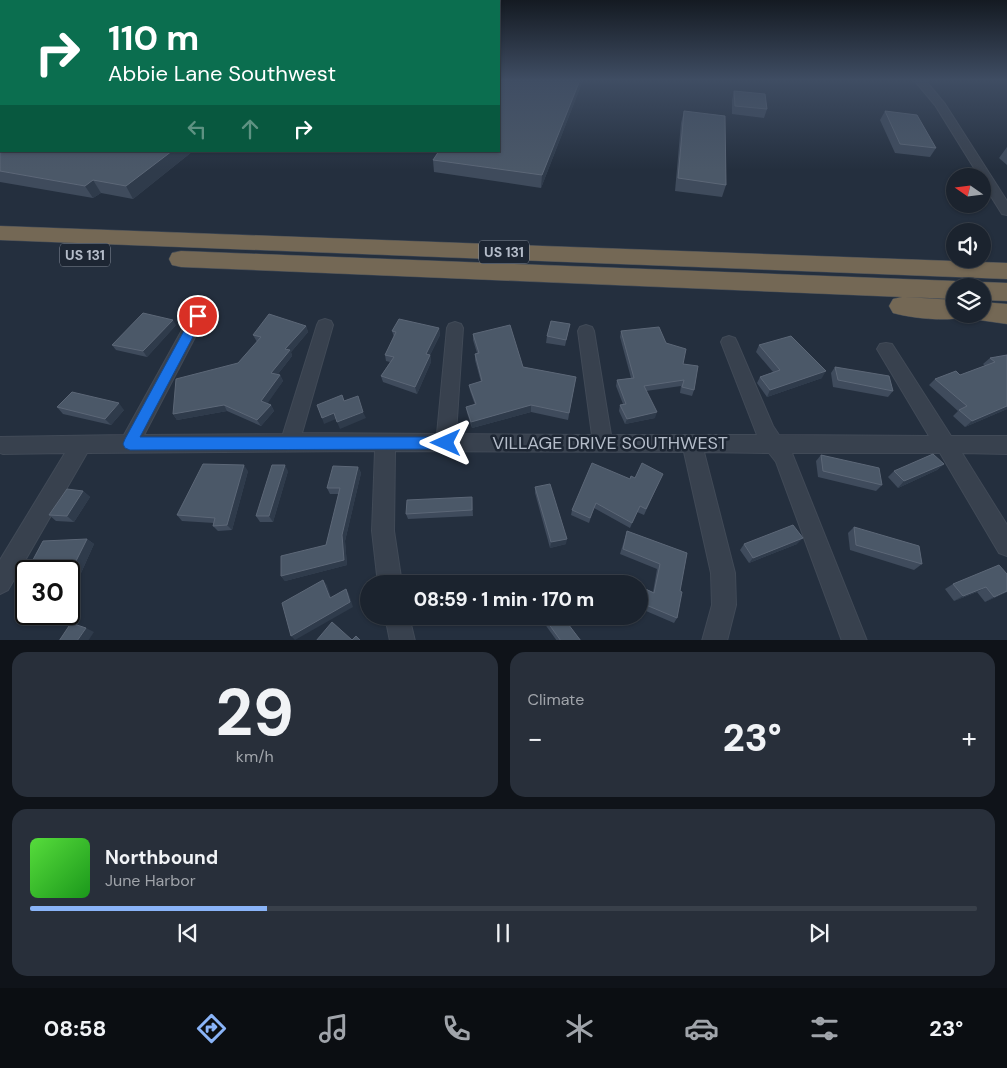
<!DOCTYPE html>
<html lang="en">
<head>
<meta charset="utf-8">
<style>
  body { margin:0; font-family:"DM Sans",sans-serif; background:#282f3a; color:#f1f3f6; height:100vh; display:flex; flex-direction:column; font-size:19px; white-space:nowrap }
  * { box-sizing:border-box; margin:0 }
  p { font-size:16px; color:#a0a4aa }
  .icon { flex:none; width:28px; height:28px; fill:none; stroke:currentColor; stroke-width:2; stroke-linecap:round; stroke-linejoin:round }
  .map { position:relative; height:640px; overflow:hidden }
  .details { display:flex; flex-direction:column; gap:12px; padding:12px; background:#0f1319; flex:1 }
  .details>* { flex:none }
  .guide { position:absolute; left:0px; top:0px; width:500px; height:152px; box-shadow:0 1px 4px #0004,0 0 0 1px #39404a; background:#0b6e4f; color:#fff; overflow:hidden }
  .needle { width:32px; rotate:284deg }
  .tools { position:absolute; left:946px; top:168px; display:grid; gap:10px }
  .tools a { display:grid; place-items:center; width:45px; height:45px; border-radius:50%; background:#1b232e; box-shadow:0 1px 4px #0004,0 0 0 1px #39404a; font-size:25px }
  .speed { position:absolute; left:15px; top:560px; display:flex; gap:10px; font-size:25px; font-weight:700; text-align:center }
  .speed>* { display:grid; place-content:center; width:65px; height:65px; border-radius:50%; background:#1b232e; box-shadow:0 1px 4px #0004,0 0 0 1px #39404a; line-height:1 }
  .speed .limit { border:2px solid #111; border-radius:8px; background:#fff; color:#111 }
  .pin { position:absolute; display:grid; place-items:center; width:42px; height:42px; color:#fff; margin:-21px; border:2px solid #fff; border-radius:50%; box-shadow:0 1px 5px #0007 }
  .me { position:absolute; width:55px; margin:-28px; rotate:270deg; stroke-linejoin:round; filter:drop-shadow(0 0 4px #0008) }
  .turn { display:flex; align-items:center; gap:18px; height:105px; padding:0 25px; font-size:22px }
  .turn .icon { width:65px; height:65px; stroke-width:2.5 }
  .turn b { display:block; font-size:35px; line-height:42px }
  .lanes { display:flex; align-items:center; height:48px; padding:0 25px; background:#0003; justify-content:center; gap:25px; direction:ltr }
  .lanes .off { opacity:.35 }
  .big { font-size:38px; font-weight:800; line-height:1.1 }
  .details .widget { flex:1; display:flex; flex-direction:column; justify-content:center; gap:8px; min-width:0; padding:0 18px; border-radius:15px; background:#282f3a }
  .details .dial { align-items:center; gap:0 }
  .dial b { font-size:65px; line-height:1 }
  .song { display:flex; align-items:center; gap:15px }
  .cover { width:60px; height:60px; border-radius:8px; background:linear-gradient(135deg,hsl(110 70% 55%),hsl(120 70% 35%)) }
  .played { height:5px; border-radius:2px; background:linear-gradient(90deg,#8ab4f8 25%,#39404a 25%) }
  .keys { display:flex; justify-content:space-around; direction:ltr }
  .heat { display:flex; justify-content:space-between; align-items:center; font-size:28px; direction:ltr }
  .details .tiles { flex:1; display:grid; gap:12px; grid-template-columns:1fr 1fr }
  .widget:last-child { grid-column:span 2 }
  .trip { position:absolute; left:360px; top:575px; width:288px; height:50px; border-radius:25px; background:#1b232e; box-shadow:0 1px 4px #0004,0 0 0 1px #39404a; font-weight:800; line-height:50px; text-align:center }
  .menu { display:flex; height:80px; justify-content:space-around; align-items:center; background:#0b0e12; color:#a0a4aa }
  .menu .icon { width:35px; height:35px }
  .menu .current { color:#8ab4f8 }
  .menu b { font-size:22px; color:#f1f3f6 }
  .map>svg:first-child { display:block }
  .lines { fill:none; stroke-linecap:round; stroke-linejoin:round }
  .minor-casing { stroke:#414a57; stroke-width:2 }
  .motorway-casing { stroke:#434c59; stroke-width:1 }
  .minor { fill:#38414e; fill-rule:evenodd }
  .motorway { fill:#746855; fill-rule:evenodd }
  .wall { fill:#3f4b5c }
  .shaded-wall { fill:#2f3b4b }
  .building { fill:#4b5868; stroke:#5c6777 }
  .route { fill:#1a73e8; stroke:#114b97 }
  .labels { text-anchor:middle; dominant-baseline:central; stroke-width:5; stroke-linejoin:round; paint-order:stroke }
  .shield { fill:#1d2633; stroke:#878f9c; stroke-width:1 }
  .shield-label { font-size:14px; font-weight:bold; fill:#b4bcc9 }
  .near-street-label { font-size:18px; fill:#b4bcc9; stroke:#1d2633 }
</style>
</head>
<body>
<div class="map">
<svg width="1007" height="641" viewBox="0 0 1007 641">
  <rect width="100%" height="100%" fill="#242f3e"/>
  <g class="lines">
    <g class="minor-casing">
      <g id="minor">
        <path d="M914,80H925L945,104L1007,201V215L1002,214L982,182V176H979L935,105Z"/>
        <path d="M198,310L204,312L206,316L144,435L283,434L317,325L319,321L325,319L331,321L333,325L302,433L437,434L447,328L449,324L455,322L461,324L463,328L456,434L592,435L578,331L580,327L586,325L592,327L594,331L611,435H757L721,342L723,338L729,336L735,338L737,342L773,426L779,435L929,436L877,349L880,344L886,343L892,344L951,436H1007V454L962,453L1007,525V556L999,553L940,453H792L867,641H842L776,462L769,453L704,452L735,573L736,605L727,641H702L712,605L711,573L684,452L395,451L394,531L402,584H378L372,531L375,451L87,453L8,590L0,594V560L65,453L3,454L0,453V437L124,435L192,312Z"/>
        <path d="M385,616H409L415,641H390Z"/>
      </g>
    </g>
    <g class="motorway-casing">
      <g id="motorway">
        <path d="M0,226L1007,263V279L0,240Z"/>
        <path d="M181,251L955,281L964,284L966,286H955V299L905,297L955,300V314H966L965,317C946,322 911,318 893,313L889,306L893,299L902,297L181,267L172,265L169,259L172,253Z"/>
        <path d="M982,282L1007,283V301L982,300V286H972Z"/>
        <path d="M982,302L1007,304V324L972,319L969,314H982Z"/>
      </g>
    </g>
    <use href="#minor" class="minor"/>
    <use href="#motorway" class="motorway"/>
  </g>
  <g class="wall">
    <path d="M499,80H583L541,188L434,172L433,160Z"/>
    <path d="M734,91L767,109L764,118L732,114V100Z"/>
    <path d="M684,111L726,185L722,197L675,191L681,123Z"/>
    <path d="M885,111L936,148L930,157L895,153L880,120Z"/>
    <path d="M0,145L193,151L133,199L101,193L93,198L0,182Z"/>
    <path d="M1007,147V165L999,158Z"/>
    <path d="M570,324L565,346L546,343L547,336Z"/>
    <path d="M176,325L147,357L116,350L112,345Z"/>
    <path d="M306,326L308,332L291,352L292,356L278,374L280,375L283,381L267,403L271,405L274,411L261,426L227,411L177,420L173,414L238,363L257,342L253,335Z"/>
    <path d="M439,328L440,335L430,355L431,362L417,394L383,382L381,376L390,362L386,361L385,355L394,337L392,331Z"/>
    <path d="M621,331L666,343L683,364L694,390L692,396L680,393L681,386L646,391L655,418L625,424L619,411L620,405L623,404L616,386L617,380L631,378L620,337Z"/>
    <path d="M473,334L523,367L576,377L568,420L531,412L472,428L467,413L466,407L475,405L470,391L469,385L481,382L475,360V354L477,353L473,340Z"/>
    <path d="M759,345L822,378L767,397L757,383L760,377L773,372L756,352Z"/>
    <path d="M1007,355V409L965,427L953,416L958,411L929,385L935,379L960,375L985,366L983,364L990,358Z"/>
    <path d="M835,367L893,391L888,397L833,387L831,373Z"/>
    <path d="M57,407L124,410L111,425L63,414Z"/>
    <path d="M821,455L882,485L876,491L818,477L816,461Z"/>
    <path d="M944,464L937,470L898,488L888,477L894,471Z"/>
    <path d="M358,467L361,473L345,541L347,565L285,581L281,576L326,545L339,494H330L327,488Z"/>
    <path d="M248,471L232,530L218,531L213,526L214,523L182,521L177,515Z"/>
    <path d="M288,471L273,522H260L256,516Z"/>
    <path d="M635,478L660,480L644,515L637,512L630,528L594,508L589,523L571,515L572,510L630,479Z"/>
    <path d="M535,487L566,544L550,548L535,493Z"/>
    <path d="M83,491L90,497L74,522L56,521L49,515Z"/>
    <path d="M472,497L473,516L408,519L406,514Z"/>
    <path d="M854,527L922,564L914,570L850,550L848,533Z"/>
    <path d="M627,531L687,553L680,591L677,618L674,623L639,608V586L653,592L657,569L620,554Z"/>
    <path d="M87,539L94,544L81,573H69V571H27Z"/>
    <path d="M744,544H797L749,563L740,550Z"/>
    <path d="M1007,574V592L985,602L977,592L954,601L945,589L953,584Z"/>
    <path d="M539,616H562L581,641H557Z"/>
  </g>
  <g class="shaded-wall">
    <path d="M580,80H583L541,188L542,175Z"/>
    <path d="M0,105H1V120L0,121Z"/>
    <path d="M172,151H193L133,199L126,186Z"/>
    <path d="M93,180L101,193L93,198L85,186Z"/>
    <path d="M173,320L176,325L147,357L143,351Z"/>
    <path d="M306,326L308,332L291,352L292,356L274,379L271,373L285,349Z"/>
    <path d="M439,328L440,335L430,355L431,362L417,394L415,387L426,354Z"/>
    <path d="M826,371L822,378L767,397L770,390Z"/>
    <path d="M280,375L283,381L265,407L261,401Z"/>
    <path d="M119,403L124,410L111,425L105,419Z"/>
    <path d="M224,405L227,411L177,420L173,414Z"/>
    <path d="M271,405L274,411L261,426L257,420Z"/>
    <path d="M531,405V412L472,428L471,422Z"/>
    <path d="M1007,406V409L965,427L972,421Z"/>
    <path d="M363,412L366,418L340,429L337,422Z"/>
    <path d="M657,412L655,418L625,424L627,419Z"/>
    <path d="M334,413L336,419L324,424L322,418Z"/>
    <path d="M944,464L937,470L898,488L904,481Z"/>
    <path d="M244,465L248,471L232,530L227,525Z"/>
    <path d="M285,465L288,471L273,522L269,516Z"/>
    <path d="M358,467L361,473L345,541L347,565L285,581L281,576L342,535Z"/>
    <path d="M83,491L90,497L74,522L67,516Z"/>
    <path d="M803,538L797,544L749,563L753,558Z"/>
    <path d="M87,539L94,544L81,573L73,567Z"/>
    <path d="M567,539L566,544L550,548L551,542Z"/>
    <path d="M56,568L60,571H54Z"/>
    <path d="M323,580L327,585L333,603L330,598Z"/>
    <path d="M986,587L977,592L954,601L963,596Z"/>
    <path d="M346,589L349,594L353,607L295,640L291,636Z"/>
    <path d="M1007,591V592L985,602L994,597Z"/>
    <path d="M86,628L94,632L88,641H77Z"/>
  </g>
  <g class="building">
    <rect x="0" y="80" width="1" height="25"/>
    <path d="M499,80H580L542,175L433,160L439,151H499Z"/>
    <path d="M734,91L765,94L767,109L735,106Z"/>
    <path d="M684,111L725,116L726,185L678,178Z"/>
    <path d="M885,111L917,115L936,148L900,144Z"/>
    <path d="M0,145H1V151H172L126,186L93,180L85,186L0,171Z"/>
    <path d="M143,313L173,320L143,351L112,345Z"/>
    <path d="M269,314L306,326L285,349L290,350L271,373L280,375L261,401L271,405L257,420L224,405L173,414L176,379L238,363L261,337L253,335Z"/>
    <path d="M399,319L439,328L426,354L430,355L415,387L381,376L394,357L385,355L396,332L392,331Z"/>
    <path d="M551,321L570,324L566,340L547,336Z"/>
    <path d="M510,325L523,367L576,377L569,413L531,405L471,422L466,407L476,404L469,385L482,381L475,354L479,353L473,334Z"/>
    <path d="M659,327L666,343L686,349L683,364L698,366L694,390L682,387L684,380L644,386L657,412L627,419L620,405L626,404L617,380L634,378L621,331Z"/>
    <path d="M791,336L826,371L770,390L760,377L780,370L759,345Z"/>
    <path d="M1007,355V406L972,421L959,410L967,406L935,379L956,371L960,375L995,362L990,358Z"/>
    <path d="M835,367L889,376L893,391L838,380Z"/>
    <path d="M72,392L119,403L105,419L57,407Z"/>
    <path d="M342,395L344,401L358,396L363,412L337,422L334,413L322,418L317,405Z"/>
    <path d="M933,454L944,464L904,481L894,471Z"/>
    <path d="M821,455L879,468L882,485L823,471Z"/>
    <path d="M592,463L630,479L631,476L635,478L642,463L663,474L646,509L640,506L632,523L596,503L590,518L572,510Z"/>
    <path d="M203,464L244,465L227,525L213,526L215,518L177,515Z"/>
    <path d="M272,465H285L269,516H256Z"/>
    <path d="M333,466L358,467L342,535L344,560L281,576V556L326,545L340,488H327Z"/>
    <path d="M550,484L567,539L551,542L535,487Z"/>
    <path d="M67,489L83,491L67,516L49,515Z"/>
    <path d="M472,497V510L406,514L407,500Z"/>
    <path d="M793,525L803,538L753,558L744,544Z"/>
    <path d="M854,527L919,546L922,564L856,545Z"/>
    <path d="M627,531L687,553L680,591L682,592L677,618L639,602V586L654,593L660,564L623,549Z"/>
    <path d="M87,539L73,567L56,568L54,571H27L43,541Z"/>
    <path d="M999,565L1007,574V591L994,597L986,587L963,596L953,584Z"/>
    <path d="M26,573V581H22Z"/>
    <path d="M618,577L633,584H616Z"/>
    <path d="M323,580L330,598L346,589L350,602L291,636L282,603Z"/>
    <path d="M543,616H562L581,641H561Z"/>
    <path d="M332,622L352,640L356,636L361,641H316Z"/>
    <path d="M71,623L86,628L77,641H59Z"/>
  </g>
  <linearGradient id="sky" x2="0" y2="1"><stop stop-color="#141a22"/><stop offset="0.47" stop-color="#3f4d63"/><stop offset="1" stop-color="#3f4d63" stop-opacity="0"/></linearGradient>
  <rect width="1007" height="170" fill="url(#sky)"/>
  <path class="route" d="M198,312L204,316L140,437H446L450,439L453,443L450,447L446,449L130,450L125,448L123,444L125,439L192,316Z"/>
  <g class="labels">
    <g class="shield">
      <rect x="479" y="240.5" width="50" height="23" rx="4"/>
      <rect x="60" y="243.5" width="50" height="23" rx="4"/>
    </g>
    <g class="shield-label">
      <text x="504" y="252">US 131</text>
      <text x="85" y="255">US 131</text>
    </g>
    <g class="near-street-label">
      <text x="610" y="443">VILLAGE DRIVE SOUTHWEST</text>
    </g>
  </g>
</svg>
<div class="tools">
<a><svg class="needle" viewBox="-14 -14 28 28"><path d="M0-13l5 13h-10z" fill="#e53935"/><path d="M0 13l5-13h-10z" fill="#a0a4aa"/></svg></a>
<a><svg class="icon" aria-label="sound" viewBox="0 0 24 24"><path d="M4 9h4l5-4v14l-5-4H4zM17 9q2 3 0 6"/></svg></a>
<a><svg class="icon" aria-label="layers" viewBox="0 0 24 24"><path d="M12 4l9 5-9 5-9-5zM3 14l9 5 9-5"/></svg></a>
</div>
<div class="speed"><div class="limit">30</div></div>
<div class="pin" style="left:198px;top:316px;background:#d93025"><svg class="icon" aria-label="arrive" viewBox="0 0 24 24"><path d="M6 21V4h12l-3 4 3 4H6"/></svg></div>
<svg class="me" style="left:446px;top:443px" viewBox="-20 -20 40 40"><path d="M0-17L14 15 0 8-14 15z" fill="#1a73e8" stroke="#fff" stroke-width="4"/></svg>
<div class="trip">08:59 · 1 min · 170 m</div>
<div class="guide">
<div class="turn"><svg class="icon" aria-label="right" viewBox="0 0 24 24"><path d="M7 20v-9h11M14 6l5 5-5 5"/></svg><div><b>110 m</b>Abbie Lane Southwest</div></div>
<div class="lanes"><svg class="icon off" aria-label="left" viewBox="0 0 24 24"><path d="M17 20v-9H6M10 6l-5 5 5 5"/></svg><svg class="icon off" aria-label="ahead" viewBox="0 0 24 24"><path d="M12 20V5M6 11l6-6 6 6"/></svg><svg class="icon" aria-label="right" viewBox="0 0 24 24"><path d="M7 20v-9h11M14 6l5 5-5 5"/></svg></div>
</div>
</div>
<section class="details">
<div class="tiles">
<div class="widget dial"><b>29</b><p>km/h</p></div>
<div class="widget"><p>Climate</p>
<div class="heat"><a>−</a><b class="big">23°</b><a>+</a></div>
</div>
<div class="widget">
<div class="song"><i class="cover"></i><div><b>Northbound</b><p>June Harbor</p></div></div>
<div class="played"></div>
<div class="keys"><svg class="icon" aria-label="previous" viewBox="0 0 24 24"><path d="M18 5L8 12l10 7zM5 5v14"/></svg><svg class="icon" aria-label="pause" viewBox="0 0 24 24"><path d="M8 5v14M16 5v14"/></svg><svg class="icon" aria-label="next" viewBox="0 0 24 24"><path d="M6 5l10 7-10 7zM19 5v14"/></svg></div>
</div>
</div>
</section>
<nav class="menu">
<b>08:58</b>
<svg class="icon current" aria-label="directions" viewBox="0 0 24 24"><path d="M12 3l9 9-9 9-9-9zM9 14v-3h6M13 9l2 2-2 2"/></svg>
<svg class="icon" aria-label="music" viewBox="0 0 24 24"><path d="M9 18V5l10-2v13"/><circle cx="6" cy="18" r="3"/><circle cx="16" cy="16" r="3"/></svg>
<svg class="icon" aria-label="phone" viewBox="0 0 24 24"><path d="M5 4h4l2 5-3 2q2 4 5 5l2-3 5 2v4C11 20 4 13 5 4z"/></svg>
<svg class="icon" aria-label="climate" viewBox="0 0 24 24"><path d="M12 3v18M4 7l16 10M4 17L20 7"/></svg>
<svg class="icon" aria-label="car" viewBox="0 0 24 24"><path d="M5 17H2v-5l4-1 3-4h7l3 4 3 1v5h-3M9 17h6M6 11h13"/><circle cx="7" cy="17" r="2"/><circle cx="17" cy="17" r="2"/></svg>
<svg class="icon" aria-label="filters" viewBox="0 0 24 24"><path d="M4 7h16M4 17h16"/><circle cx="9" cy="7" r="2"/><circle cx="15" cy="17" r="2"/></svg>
<b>23°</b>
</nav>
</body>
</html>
